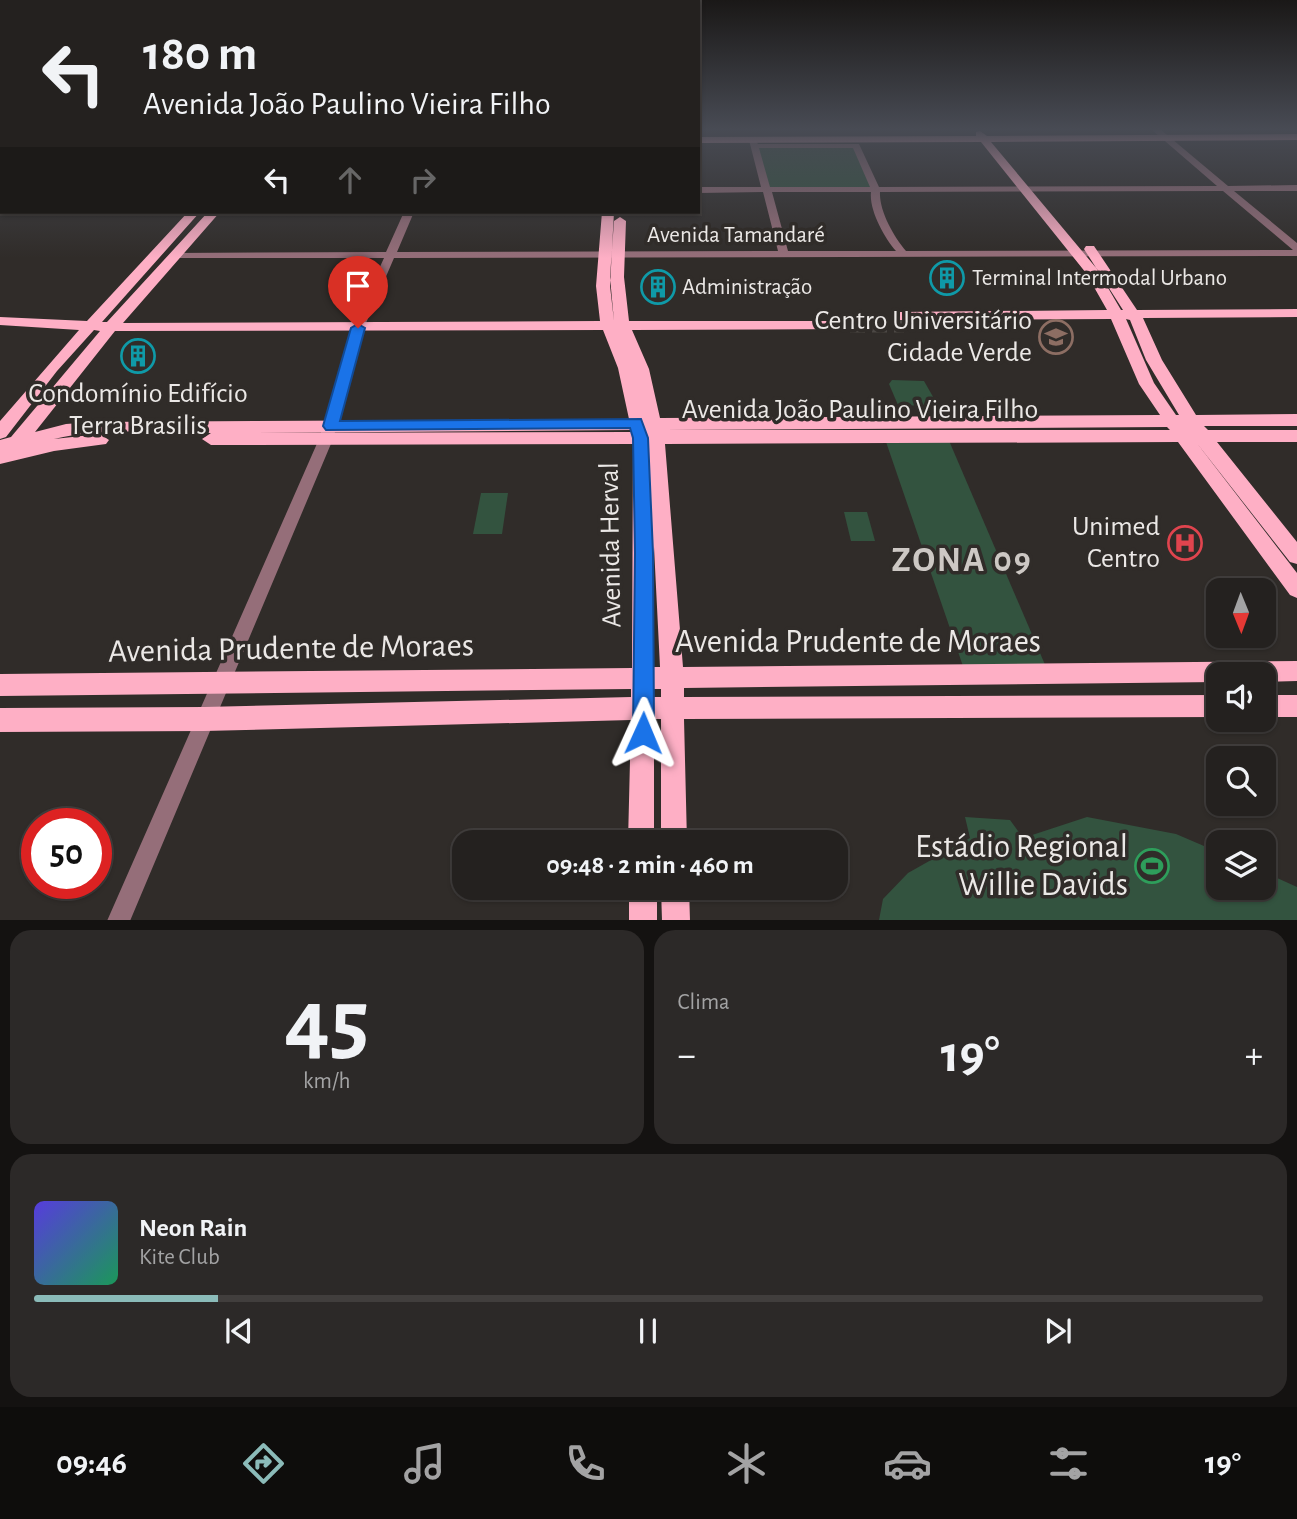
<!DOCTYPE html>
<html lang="pt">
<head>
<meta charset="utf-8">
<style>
  body { margin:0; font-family:"Alegreya Sans",sans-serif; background:#2c2928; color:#f1f3f6; height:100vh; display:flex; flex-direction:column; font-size:26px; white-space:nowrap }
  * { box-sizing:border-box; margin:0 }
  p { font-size:23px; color:#a3a3a4 }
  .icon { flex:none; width:38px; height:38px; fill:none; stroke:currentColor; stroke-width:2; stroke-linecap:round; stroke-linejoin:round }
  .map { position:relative; height:920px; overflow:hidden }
  .drawer { display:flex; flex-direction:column; gap:10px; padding:10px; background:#141211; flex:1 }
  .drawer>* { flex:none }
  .banner { position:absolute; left:0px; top:0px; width:700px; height:214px; box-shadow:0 2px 5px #0004,0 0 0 2px #413e3d; background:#24211f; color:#f1f3f6; overflow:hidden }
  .needle { width:46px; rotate:179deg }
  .buttons { position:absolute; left:1206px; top:578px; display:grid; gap:14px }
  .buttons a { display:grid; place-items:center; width:70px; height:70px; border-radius:14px; background:#24211f; box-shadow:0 2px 5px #0004,0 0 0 2px #413e3d; font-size:35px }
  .speed { position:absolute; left:21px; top:808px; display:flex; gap:14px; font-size:35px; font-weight:700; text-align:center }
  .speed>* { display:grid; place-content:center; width:91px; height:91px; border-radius:50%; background:#24211f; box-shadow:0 2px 5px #0004,0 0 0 2px #413e3d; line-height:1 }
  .speed .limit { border:10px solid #d22; background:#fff; color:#111 }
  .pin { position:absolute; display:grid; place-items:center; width:60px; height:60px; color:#fff; margin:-72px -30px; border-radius:50% 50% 50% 0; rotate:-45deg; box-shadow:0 0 7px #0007 }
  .pin .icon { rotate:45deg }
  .me { position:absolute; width:77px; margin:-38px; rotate:1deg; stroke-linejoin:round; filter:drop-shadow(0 0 5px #0008) }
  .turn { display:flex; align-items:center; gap:24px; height:147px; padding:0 28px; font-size:32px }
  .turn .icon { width:91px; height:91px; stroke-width:2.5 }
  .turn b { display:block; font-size:49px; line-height:60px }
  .lanes { display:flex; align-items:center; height:66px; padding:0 28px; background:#0003; justify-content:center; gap:35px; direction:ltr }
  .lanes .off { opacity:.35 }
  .big { font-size:52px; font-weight:600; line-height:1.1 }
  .drawer .card { flex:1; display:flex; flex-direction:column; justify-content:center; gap:10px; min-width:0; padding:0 24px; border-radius:21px; background:#2c2928 }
  .drawer .dial { align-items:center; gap:0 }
  .dial b { font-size:91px; line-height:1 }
  .song { display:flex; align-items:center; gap:21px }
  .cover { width:84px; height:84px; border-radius:10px; background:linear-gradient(135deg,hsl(250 70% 55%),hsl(150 70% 35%)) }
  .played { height:7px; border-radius:4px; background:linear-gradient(90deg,#8bbbb9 15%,#413e3d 15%) }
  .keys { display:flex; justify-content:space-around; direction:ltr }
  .heat { display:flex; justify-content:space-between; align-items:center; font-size:38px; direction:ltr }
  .drawer .tiles { flex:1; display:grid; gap:10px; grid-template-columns:1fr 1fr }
  .card:last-child { grid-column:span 2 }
  .trip { position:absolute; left:452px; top:830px; width:396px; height:70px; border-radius:21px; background:#24211f; box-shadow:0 2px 5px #0004,0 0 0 2px #413e3d; font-weight:600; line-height:70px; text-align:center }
  .tab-bar { display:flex; height:112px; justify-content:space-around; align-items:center; background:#0e0d0c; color:#a3a3a4 }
  .tab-bar .icon { width:49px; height:49px }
  .tab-bar .active { color:#8bbbb9 }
  .tab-bar b { font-size:32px; color:#f1f3f6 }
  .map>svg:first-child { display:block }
  .green { fill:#33533f }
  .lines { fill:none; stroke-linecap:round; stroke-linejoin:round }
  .major-tunnel { stroke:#4c4845; stroke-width:15; stroke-dasharray:15 7; stroke-linecap:butt }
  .minor { fill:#956e79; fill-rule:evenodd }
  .major { fill:#feafc5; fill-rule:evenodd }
  .route { fill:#1a73e8; stroke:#114b97; stroke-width:2 }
  .labels { text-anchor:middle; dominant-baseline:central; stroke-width:7; stroke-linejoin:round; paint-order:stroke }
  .far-street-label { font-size:23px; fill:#ebe8e6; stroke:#302c29 }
  .far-poi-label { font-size:23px; fill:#ebe8e6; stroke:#302c29; text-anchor:start }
  .poi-label { font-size:28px; fill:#ebe8e6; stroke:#302c29; text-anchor:end }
  .street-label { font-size:28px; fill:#ebe8e6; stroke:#302c29 }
  .near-street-label { font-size:33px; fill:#ebe8e6; stroke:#302c29 }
  .near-poi-label { font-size:33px; fill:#ebe8e6; stroke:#302c29; text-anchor:end }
  .district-label { font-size:35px; font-weight:bold; letter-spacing:2px; fill:#cdc8c4; stroke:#302c29 }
</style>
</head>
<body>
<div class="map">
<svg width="1297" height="921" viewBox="0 0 1297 921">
  <rect width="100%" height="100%" fill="#302c29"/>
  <g class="green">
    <path d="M755,146H856L876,189L767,190Z"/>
    <path d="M892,380L924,381L936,402L931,406L898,405L889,384Z"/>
    <path d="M884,436H947L1049,674L966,675Z"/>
    <path d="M481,493H508L502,534H473Z"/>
    <path d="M844,512H867L875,541H851Z"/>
    <path d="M965,817L1010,820L1023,838L1087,817L1176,834L1218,852V887H1264V872L1297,887V920H879L883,899L908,873L970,838Z"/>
  </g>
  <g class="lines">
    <path class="major-tunnel" d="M850,325H904"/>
    <g class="minor">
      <path d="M1151,129H1160L1228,186L1297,185V191H1234L1297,243V256L394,258L366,323L333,439L130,921H107L319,439L354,323L384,258H175L171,257V253L386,252L404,212H414L397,252L778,251L763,192L698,193V187H761L749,140L753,138L758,144H859L879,187L1217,186ZM759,148H853L870,187H770ZM1223,191L1293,250L906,251C894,237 879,211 880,192ZM772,192H871C869,210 884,237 896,251H788Z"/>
      <path d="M0,156H2L0,163Z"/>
    </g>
    <g class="major">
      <path d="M980,131L987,136L1297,134V140L991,142L1097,269L1121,310H1123L1084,249L1086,246H1094L1137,310L1297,309V317L1143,318L1162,360L1196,415L1297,414V426H1204L1208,430H1297V442H1217L1297,542V564L1290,562L1196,442L1297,573V598L1290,595L1178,442L665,444L683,667L1297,661V681L1264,682V674H1218V682L684,688V697L1218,695V717L684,719L687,842H661V719H654V842H628L631,720L204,731L0,732V708L204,707L631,697V689L0,696V674L632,668L633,444L211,445L202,439L211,433C160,433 103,427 54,439L100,434L109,440L106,444L54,451L0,464V440L11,437L100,331L94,330L57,371L6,437L0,439V421L79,330L0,325V317L87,321L188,212H200L102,322H107L208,212H220L123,323L600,321L596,286L602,212H614L610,286L614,321L610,277L614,221L620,217L626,221L624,277L629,321H850L857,325L850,329L632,330L649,369L660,418L1160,415L1139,384L1111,319L900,320L893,316L900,312L1107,310L1086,273L981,142L698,143V137L976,136V132ZM1126,319L1130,320L1146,360L1179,415H1176L1154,383ZM603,330L618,368L629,419L94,422L66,424L35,432L115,331ZM1167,427L1170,430H663ZM631,430V432L240,433ZM654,547L660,667H654ZM654,689H661V697H654Z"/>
      <rect x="0" y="137" width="2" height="6"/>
      <rect x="0" y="187" width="2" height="6"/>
      <rect x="1264" y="695" width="33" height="22"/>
      <rect x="629" y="887" width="28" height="34"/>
      <path d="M661,887H689L690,921H662Z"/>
    </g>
  </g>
  <linearGradient id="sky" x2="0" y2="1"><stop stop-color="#1a1817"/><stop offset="0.5" stop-color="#484b54"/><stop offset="1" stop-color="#484b54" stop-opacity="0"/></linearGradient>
  <rect width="1297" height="258" fill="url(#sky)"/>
  <path class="route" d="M358,324L365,328L340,421L641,419L648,438L653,553L654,733L651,740L643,743L636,740L633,733L635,553L633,438L630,428L326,430L323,426L351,328Z"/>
  <defs>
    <g id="building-ring" transform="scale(1.75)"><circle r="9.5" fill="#302c29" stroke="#0f9aa8" stroke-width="1.5"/><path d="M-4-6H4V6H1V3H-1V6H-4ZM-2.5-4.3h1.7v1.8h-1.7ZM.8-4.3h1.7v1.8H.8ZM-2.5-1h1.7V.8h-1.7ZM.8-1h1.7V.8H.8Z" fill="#0f9aa8"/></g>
    <g id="university-ring" transform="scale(1.75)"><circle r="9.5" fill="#302c29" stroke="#8d6e63" stroke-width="1.5"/><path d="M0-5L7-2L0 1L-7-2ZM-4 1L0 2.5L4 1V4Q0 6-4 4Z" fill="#8d6e63"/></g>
    <g id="hospital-ring" transform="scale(1.75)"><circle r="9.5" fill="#302c29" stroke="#e0444e" stroke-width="1.5"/><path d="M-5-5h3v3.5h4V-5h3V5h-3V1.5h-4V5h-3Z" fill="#e0444e"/></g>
    <g id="stadium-ring" transform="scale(1.75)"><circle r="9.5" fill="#302c29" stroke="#2e9e5b" stroke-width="1.5"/><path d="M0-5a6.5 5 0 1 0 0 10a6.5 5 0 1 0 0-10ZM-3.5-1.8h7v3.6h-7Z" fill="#2e9e5b"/></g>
  </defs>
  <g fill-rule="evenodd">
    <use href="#building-ring" x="947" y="278"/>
    <use href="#building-ring" x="658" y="287"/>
    <use href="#university-ring" x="1056" y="337"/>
    <use href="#building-ring" x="138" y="356"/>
    <use href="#hospital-ring" x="1185" y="543"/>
    <use href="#stadium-ring" x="1152" y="866"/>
  </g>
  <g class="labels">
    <g class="far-street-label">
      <text x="736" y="235">Avenida Tamandaré</text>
    </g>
    <g class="far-poi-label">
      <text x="972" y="278">Terminal Intermodal Urbano</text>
      <text x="682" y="287">Administração</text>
    </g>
    <g class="poi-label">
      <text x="1032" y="321">Centro Universitário<tspan x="1032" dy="32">Cidade Verde</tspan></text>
      <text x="138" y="394" text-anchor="middle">Condomínio Edifício<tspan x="138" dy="32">Terra Brasilis</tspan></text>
      <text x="1160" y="527">Unimed<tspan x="1160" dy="32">Centro</tspan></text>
    </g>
    <g class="street-label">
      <text x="860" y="410">Avenida João Paulino Vieira Filho</text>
      <text transform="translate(611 545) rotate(-91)">Avenida Herval</text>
    </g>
    <g class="near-street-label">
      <text x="858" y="642">Avenida Prudente de Moraes</text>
      <text transform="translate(291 649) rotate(-1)">Avenida Prudente de Moraes</text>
    </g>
    <g class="near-poi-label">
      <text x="1128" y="847">Estádio Regional<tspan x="1128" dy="38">Willie Davids</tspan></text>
    </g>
    <g class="district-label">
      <text x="962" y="560">ZONA 09</text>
    </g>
  </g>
</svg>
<div class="buttons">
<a><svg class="needle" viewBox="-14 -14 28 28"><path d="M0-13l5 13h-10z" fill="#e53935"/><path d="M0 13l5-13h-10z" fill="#a3a3a4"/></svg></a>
<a><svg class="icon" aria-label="sound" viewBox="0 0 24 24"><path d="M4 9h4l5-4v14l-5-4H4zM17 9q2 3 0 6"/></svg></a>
<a><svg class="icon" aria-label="search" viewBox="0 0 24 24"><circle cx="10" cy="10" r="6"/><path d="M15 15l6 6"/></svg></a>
<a><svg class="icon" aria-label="layers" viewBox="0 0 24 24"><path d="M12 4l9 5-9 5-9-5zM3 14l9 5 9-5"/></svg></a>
</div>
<div class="speed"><div class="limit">50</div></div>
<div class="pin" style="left:358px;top:328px;background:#d93025"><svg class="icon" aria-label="arrive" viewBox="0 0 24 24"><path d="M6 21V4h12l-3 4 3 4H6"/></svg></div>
<svg class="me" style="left:643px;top:733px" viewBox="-20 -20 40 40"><path d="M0-17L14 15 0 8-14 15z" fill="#1a73e8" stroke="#fff" stroke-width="4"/></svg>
<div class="trip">09:48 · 2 min · 460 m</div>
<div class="banner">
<div class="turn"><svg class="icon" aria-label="left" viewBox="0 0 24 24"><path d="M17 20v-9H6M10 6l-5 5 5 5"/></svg><div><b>180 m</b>Avenida João Paulino Vieira Filho</div></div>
<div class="lanes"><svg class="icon" aria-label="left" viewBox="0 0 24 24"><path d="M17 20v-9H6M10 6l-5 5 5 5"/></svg><svg class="icon off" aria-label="ahead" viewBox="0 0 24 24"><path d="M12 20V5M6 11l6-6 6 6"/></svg><svg class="icon off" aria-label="right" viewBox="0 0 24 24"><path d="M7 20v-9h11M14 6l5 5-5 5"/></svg></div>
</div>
</div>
<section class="drawer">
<div class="tiles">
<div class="card dial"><b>45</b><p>km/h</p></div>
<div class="card"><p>Clima</p>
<div class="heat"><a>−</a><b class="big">19°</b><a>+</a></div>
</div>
<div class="card">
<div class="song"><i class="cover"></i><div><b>Neon Rain</b><p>Kite Club</p></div></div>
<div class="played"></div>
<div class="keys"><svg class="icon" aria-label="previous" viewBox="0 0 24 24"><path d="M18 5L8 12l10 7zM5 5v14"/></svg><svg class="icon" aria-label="pause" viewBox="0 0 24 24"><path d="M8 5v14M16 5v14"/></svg><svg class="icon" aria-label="next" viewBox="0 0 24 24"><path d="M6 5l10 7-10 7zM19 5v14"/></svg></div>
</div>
</div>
</section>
<nav class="tab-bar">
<b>09:46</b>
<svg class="icon active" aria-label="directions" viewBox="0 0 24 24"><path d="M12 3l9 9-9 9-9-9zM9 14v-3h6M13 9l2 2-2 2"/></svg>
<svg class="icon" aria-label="music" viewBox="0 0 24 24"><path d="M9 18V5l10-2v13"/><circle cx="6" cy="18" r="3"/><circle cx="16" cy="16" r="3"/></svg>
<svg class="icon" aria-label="phone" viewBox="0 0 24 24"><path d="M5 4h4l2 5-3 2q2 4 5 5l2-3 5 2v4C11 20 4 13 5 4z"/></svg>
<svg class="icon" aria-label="climate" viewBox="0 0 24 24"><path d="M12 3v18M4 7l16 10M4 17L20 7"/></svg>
<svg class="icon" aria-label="car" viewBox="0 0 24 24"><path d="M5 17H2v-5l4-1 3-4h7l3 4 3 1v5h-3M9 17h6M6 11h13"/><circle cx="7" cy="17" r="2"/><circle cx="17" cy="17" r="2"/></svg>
<svg class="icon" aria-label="filters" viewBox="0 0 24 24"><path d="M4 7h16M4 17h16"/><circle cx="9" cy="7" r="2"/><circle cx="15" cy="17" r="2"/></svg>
<b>19°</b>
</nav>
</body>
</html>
